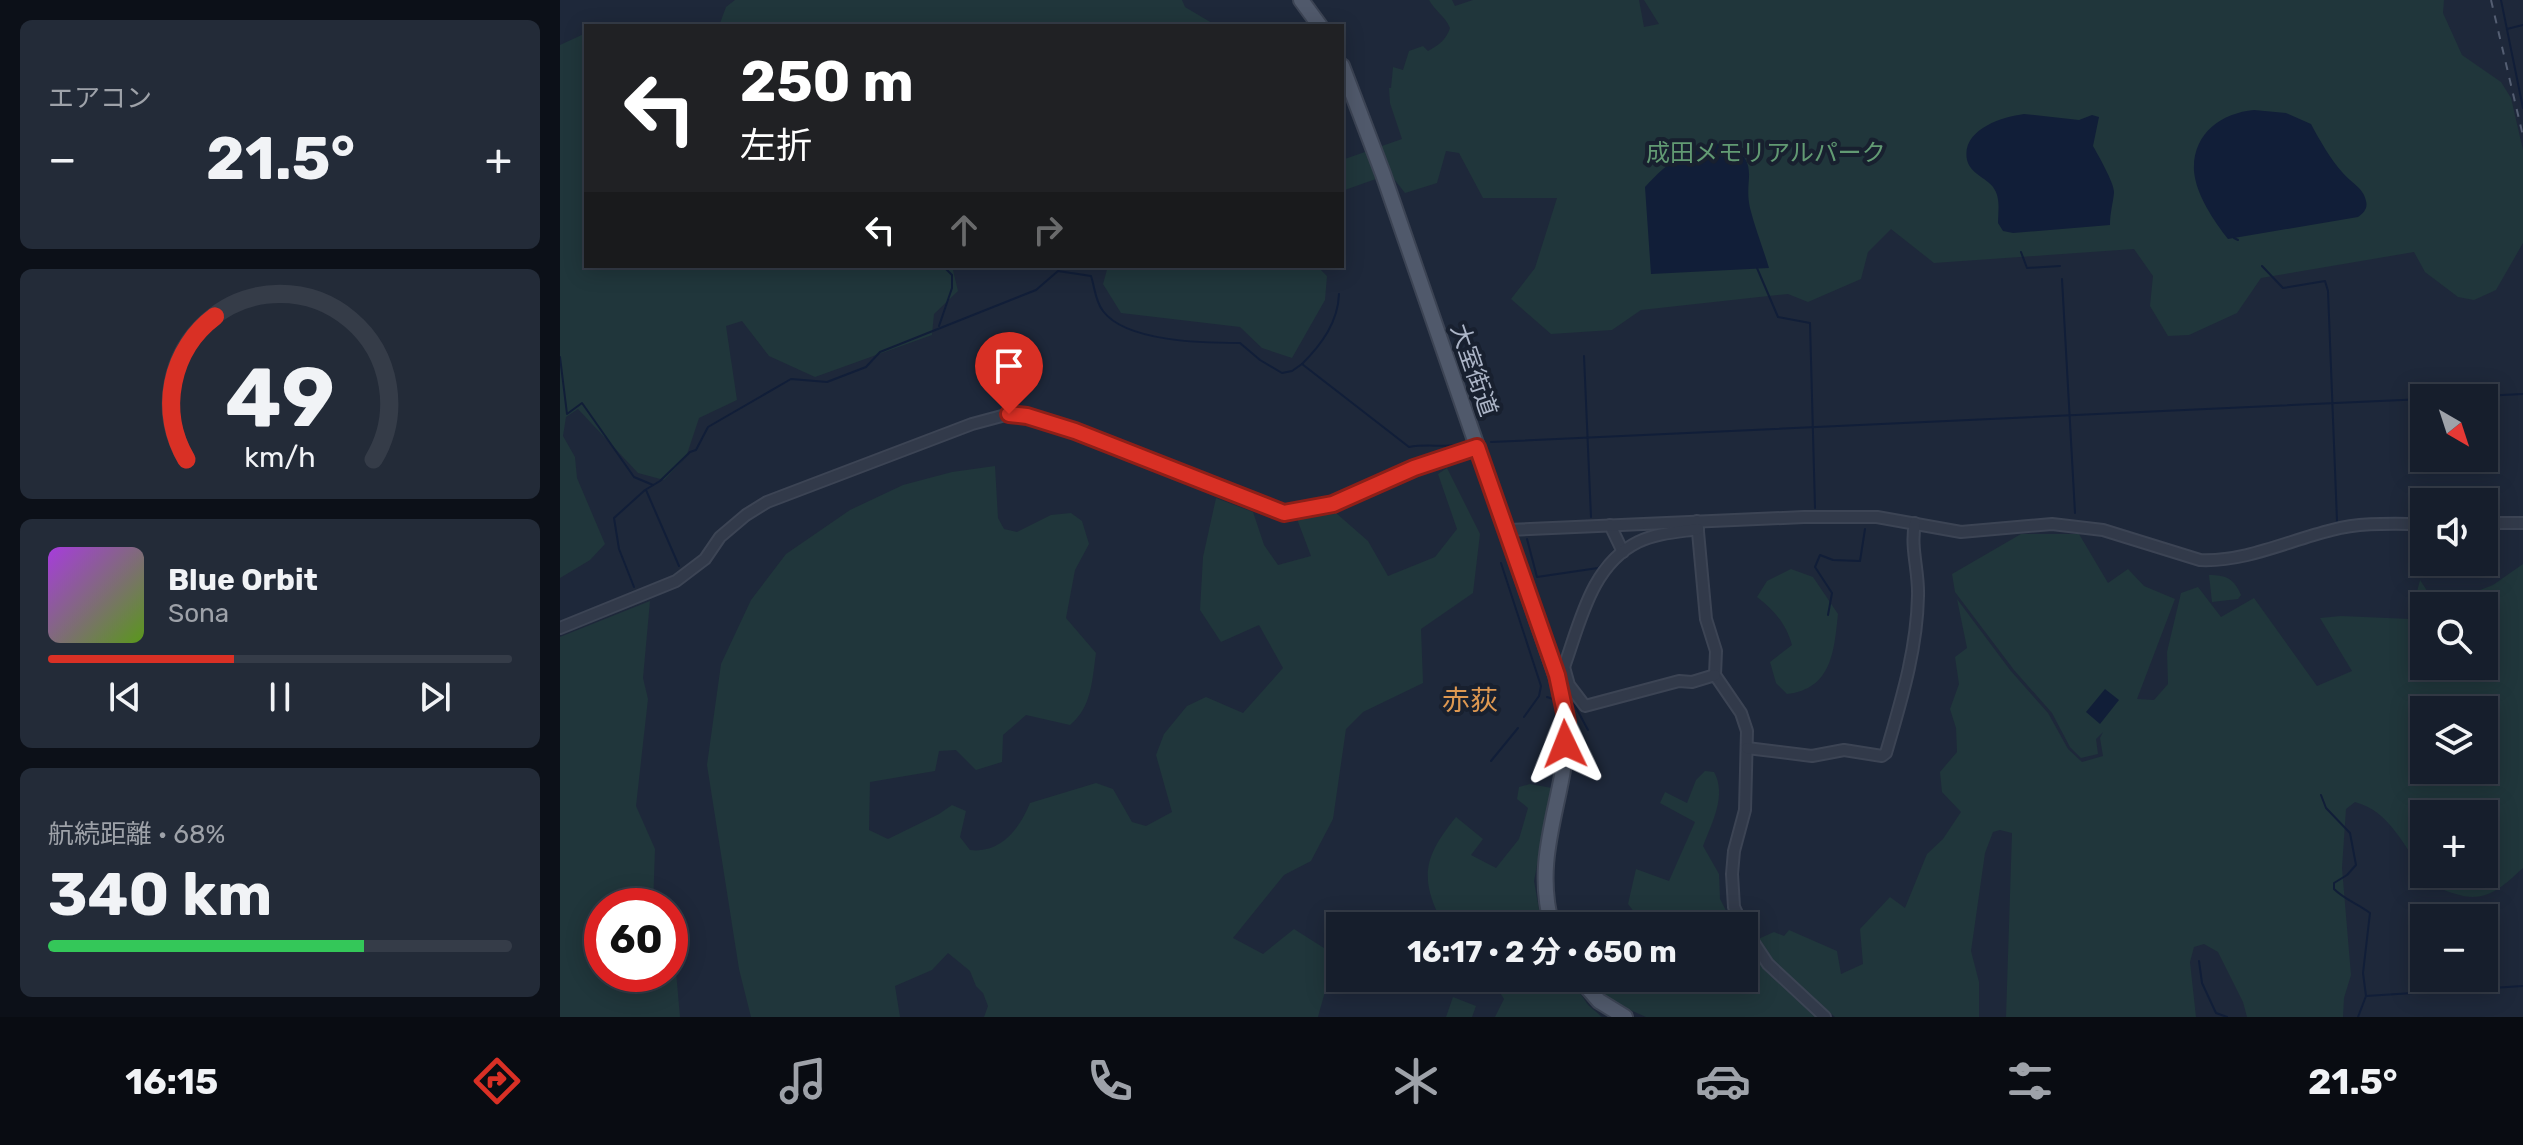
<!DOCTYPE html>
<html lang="ja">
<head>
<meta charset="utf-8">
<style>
  body { margin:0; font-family:Rubik,"Noto Sans JP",sans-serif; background:#232b38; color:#f1f3f6; height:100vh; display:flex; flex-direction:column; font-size:30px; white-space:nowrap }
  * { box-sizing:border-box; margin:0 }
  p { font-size:26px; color:#9ea2a9 }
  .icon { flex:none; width:44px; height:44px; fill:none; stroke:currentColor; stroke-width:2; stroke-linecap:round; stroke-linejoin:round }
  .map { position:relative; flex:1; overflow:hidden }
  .side { display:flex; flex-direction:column; gap:20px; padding:20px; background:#0c1018; width:560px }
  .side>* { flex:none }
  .hud { position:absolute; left:24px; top:24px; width:760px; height:244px; border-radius:0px; box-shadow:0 4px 20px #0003,0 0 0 2px #353c48; background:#202124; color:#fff; overflow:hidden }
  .needle { width:52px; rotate:141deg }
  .tools { position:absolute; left:1850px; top:384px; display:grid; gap:16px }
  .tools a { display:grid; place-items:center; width:88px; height:88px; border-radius:0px; background:#161e2c; box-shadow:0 4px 20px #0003,0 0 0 2px #353c48; font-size:40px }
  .speed { position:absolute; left:24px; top:888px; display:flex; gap:16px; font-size:40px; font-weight:700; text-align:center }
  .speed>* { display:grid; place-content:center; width:104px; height:104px; border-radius:50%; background:#161e2c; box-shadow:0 4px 20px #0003,0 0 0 2px #353c48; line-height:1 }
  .speed .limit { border:12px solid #d22; background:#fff; color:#111 }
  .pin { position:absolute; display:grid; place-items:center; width:68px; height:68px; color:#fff; margin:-82px -34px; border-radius:50% 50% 50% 0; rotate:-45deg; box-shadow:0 0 8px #0007 }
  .pin .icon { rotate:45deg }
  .me { position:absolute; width:88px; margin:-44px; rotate:358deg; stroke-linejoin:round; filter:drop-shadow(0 0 6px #0008) }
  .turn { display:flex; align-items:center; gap:28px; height:168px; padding:0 24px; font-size:36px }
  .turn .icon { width:104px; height:104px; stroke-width:2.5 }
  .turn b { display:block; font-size:56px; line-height:68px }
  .lanes { display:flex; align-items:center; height:76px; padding:0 24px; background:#0003; justify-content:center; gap:40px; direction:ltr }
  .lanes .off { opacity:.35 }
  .big { font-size:60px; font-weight:700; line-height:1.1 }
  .side .card { flex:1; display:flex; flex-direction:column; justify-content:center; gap:12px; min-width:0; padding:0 28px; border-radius:12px; background:#232b38 }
  .side .dial { align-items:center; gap:0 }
  .dial svg { height:208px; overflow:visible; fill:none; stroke:#353c48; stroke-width:7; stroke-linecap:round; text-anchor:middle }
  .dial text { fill:#f1f3f6; stroke:none }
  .song { display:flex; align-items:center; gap:24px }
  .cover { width:96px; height:96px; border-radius:12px; background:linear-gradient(135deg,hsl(280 70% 55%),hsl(90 70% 35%)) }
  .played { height:8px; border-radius:4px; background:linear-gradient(90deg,#d93025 40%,#353c48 40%) }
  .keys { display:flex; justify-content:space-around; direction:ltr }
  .heat { display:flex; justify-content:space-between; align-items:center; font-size:44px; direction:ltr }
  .charge { height:12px; border-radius:6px; background:linear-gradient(90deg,#34c759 68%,#353c48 0) }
  .trip { position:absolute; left:766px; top:912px; width:432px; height:80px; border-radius:0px; background:#161e2c; box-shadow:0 4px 20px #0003,0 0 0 2px #353c48; font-weight:700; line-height:80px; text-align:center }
  .dock { display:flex; height:128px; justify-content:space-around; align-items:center; background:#090c12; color:#9ea2a9 }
  .dock .icon { width:56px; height:56px }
  .dock .active { color:#d93025 }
  .dock b { font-size:36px; color:#f1f3f6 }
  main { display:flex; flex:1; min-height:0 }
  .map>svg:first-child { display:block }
  .green { fill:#20363b; fill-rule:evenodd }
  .water { fill:#111e38 }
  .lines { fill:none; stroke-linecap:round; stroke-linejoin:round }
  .stream { stroke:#111e38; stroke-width:2 }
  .minor-casing { stroke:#3c4454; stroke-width:14 }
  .major-casing { stroke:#3c4454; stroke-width:18 }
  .minor { stroke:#323a4a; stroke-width:10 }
  .major { stroke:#50596b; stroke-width:14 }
  .rail { stroke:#545e72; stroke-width:2; stroke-dasharray:8 8; stroke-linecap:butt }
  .route-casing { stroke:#8d1f18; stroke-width:20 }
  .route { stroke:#d93025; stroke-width:14 }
  .labels { text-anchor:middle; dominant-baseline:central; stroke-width:8; stroke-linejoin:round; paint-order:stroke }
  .park-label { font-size:24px; fill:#629a73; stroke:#18202f }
  .street-label { font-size:24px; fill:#acb5c7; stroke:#18202f }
  .quarter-label { font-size:28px; fill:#de9851; stroke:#18202f }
</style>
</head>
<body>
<main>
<section class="side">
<div class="card"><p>エアコン</p>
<div class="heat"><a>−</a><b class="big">21.5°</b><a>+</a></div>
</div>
<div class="card dial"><svg viewBox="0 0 100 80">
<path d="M14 69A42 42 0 1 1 86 69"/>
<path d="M14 69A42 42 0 0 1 25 14" stroke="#d93025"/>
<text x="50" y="56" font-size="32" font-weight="700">49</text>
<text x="50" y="72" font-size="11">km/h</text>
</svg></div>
<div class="card">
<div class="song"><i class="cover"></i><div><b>Blue Orbit</b><p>Sona</p></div></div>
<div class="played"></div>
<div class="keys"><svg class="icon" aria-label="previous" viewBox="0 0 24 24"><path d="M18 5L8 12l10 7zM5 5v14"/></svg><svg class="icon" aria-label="pause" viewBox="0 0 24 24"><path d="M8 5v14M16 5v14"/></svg><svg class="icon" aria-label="next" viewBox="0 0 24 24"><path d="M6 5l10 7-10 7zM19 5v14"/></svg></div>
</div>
<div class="card"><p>航続距離 · 68%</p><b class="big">340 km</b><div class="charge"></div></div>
</section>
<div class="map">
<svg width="1963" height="1017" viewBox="0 0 1963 1017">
  <rect width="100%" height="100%" fill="#1e283a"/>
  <g class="green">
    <path d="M175,0H622L625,7L657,26H159L166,7Z"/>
    <path d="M869,0H892L895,6L913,0H1079L1084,27L1099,24L1084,0H1884L1883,13L1902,55L1941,82L1951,98L1963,150V243L1936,290L1914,300L1898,297L1865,272L1854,252L1701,278L1677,313L1629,335L1608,336L1590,306L1593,276L1574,249L1374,263L1331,229L1308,252L1301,279L1248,302L1228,294L1081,310L1052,330L991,334L951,299L975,268L997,198H923L899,153L886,151L877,183L845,193L830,174L782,191V160L842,139L830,103L829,88H831L833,67L843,70L849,51L863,46L868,51C879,45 886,40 890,28C885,16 875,11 869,0Z"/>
    <path d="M26,33V266H392L398,291L374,314L372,335L255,377L209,356L182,321L166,326L177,400L139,418L126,457L104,480L78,473L18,409L6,417L3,436L15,457L17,478L45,544L30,560L0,578V45Z"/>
    <path d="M548,266H757L767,276L765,300L732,358L702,348L680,327L561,313L543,284Z"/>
    <path d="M435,466L438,518L444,529L457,532L491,515L511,513L522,521L529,544L515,570L506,618L536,653C532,680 532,707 510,725L466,715L443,735L442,762L416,770L396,750L379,751L375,771L310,782L309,830L328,839L379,814L392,805L406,811L400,837L410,850C440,854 459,830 470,803L536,783L553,789L572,822L586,826L612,812L596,755L604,734L627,706L646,697L683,713L723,668L699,625L661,642L640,610L643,557L656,498L693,512L704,545L718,565L751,556L737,519L776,513L808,541L828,576L875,557L897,529L878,474L887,468L920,534L913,593L861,629L863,683L803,712L786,729L773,819L751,861L724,875L673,938L703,954L734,929L775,955L758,1017H424L428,1006L423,993L416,986L410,971L388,953L372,970L335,986L340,1017H191L179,969L147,765L161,664L191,600L226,554L290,510L343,485L392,472Z"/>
    <path d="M1461,534H1519L1548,583L1568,569L1584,586L1615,599L1577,699L1594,700L1608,684L1607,652L1621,593L1638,587L1661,617L1694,598L1757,686L1792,671L1760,618L1781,616L1850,619L1860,580L1877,606H1864V666H1924V606H1879L1933,585L1963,564V868C1942,887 1926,904 1896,894C1881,890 1875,886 1865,874H1924V814H1864V872C1842,845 1831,812 1795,802L1786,809L1782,868L1791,975L1784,998L1783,1017H1687L1683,1002L1658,952L1644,944L1634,947L1630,962L1636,1017H1446L1452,833L1440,830L1433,832L1425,853L1411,951L1419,982V1017H1275L1212,961L1198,939L1214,932L1224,936L1229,930L1277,951L1281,974L1303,964L1300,929L1330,897L1345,908L1367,854L1383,839L1401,812L1382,792L1380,772L1397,752L1396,728L1390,709L1399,684L1395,657L1407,648L1397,599L1450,670L1488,713L1508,749L1522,762L1543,756L1540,738L1543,732L1536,739L1538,754L1521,758L1510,747L1492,713L1454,670L1395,592L1392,574ZM1864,710H1924V770H1864Z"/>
    <path d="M1231,569L1253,577L1278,614C1274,651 1272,689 1227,694L1216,683L1210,662L1232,645C1226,624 1215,611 1197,597L1207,581Z"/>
    <path d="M1649,575C1667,575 1674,579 1681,595L1678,599L1652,602Z"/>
    <path d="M90,601L83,678L88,699L76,806L95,849L93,906H42V974H110V954L115,960L120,1017H0V637Z"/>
    <path d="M1145,771L1154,772C1167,795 1152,823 1143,846L1159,874L1160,899L1174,926H1085L1068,904L1076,869L1109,881L1135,822L1100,803L1105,792L1127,803L1136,780Z"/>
    <path d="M970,784L992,788L974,881L982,926H902L899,913L879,916C858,873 868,852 896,817L923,839L911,855L936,868L959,839L968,808L957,799L959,787Z"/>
    <path d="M1184,941L1218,979L1258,1017H1086L1059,1005L1036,989L1029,978H1184Z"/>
    <path d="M931,978H1010L1028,1005L1042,1017H935L944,999Z"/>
    <path d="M893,997L916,1006L912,1017H886Z"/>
  </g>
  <g class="water">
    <path d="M1694,110L1726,113L1751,124C1759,139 1771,160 1782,172C1790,182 1804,188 1806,201C1808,208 1804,213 1798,217L1668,239C1654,221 1636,195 1634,171C1632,134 1661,113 1694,110Z"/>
    <path d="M1464,114L1519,120L1532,115L1539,117L1533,146C1538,155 1555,184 1554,193C1553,203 1550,213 1550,225L1453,233L1443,231L1438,223C1438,211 1441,198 1433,187C1426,178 1410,173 1407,160C1401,130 1441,117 1464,114Z"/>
    <path d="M1167,143C1202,164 1183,177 1190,208C1195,228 1203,248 1209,268L1091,274L1085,187C1109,161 1131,144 1167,143Z"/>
    <path d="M1545,689L1559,700L1540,724L1526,712Z"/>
  </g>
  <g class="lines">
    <g class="stream">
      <path d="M1941,0L1963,108"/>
      <path d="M1947,29L1963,25"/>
      <path d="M1674,238L1678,240"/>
      <path d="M1461,252L1467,268L1500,266"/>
      <path d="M1702,266L1723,288L1765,281L1768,291L1777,521"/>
      <path d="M1197,268L1218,317L1250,323L1255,508"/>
      <path d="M1502,279L1515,513"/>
      <path d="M379,326L392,288V275L383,266"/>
      <path d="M1024,356L1031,517"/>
      <path d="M0,357L7,414L22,403L74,477L93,485"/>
      <path d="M742,364C762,344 778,322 779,294"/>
      <path d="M1880,398L1963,394"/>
      <path d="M931,442L1864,399"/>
      <path d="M86,490L119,566"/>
      <path d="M967,539L977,577L1038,568L1056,551"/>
      <path d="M941,563L981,686L979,696L964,717"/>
      <path d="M74,587L59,549L54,518L85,490L100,481L130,452L136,450L148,427L231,379L267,382L306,367L320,352L476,290L498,271L531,276C535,288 535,301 543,311C566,342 644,343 680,343L700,360L722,373L732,371L742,364L849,447C865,444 880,447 897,445"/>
      <path d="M1268,615L1272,593L1255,567L1260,555L1273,560L1300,561L1305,529"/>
      <path d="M987,697L993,699"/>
      <path d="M1009,704H1014L1028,730"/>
      <path d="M931,761L958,728"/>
      <path d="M1761,795L1766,808L1790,833L1796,865L1787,875L1774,883V889C1785,900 1797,903 1810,913L1803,973L1806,996"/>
      <path d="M1639,961L1642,983L1656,1013L1667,1017"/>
      <path d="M1798,1017L1806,996L1963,986"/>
    </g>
    <g class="minor-casing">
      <g id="minor">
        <path d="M1137,521L1146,619L1156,651L1155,675L1181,713L1187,731L1185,810L1174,851L1172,874L1174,907L1183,926"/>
        <path d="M1924,523H1963"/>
        <path d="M1050,525L1063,552"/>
        <path d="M947,530L1244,517H1317L1401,532L1492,524L1543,530L1640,560C1686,562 1727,541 1772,530C1802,522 1833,524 1864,524"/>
        <path d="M0,628L116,581L145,559L160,537L186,515L207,502L412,424L453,413L515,431L724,513L773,504L854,468L917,447"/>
        <path d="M1004,667L1009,685L1025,706L1119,681L1132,682L1155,675"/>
        <path d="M997,675L1004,667C1020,623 1031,565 1078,542C1097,533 1118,532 1138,529"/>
        <path d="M1187,748L1252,756L1284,750L1322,756L1326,753C1341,701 1357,650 1358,596C1359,571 1350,548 1355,523"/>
        <path d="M1184,928L1208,964L1265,1017"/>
      </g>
    </g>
    <g class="major-casing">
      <g id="major">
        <path d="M741,0L760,26"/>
        <path d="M782,66L823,174L998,681C1001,695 1006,710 1007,724C1008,795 971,852 992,926"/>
        <path d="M1019,978L1039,1001L1065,1017"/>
      </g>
    </g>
    <use href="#minor" class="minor"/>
    <use href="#major" class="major"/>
    <path class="rail" d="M1931,0L1963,136"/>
  </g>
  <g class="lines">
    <g class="route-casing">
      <path id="route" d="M449,414L467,416L515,431L724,513L773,504L854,468L917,447L997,675L1007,722L1005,744"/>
    </g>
    <use href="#route" class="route"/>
  </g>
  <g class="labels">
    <g class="park-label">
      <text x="1206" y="153">成田メモリアルパーク</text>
    </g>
    <g class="street-label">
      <text transform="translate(914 370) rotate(71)">大室街道</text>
    </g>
    <g class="quarter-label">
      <text x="910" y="700">赤荻</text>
    </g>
  </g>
</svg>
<div class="tools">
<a><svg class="needle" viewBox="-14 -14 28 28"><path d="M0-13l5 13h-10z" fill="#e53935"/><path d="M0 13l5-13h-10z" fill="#9ea2a9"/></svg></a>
<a><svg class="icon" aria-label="sound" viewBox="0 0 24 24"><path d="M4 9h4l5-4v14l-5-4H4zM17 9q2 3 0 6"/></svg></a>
<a><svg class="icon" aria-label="search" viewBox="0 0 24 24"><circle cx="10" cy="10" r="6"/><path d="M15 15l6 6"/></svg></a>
<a><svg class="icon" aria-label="layers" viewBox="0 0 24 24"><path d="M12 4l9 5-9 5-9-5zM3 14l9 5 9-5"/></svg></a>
<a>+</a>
<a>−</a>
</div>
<div class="speed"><div class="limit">60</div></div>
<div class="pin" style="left:449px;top:414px;background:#d93025"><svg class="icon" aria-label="arrive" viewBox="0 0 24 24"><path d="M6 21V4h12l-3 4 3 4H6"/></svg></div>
<svg class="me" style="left:1005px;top:744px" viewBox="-20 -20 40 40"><path d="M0-17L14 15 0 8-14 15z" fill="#d93025" stroke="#fff" stroke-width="4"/></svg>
<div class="trip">16:17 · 2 分 · 650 m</div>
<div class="hud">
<div class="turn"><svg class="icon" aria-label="left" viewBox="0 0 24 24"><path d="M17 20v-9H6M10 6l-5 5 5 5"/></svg><div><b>250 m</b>左折</div></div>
<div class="lanes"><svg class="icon" aria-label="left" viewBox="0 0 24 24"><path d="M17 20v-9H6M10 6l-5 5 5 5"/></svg><svg class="icon off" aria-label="ahead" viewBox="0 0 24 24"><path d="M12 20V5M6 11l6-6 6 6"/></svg><svg class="icon off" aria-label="right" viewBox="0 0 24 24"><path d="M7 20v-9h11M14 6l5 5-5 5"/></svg></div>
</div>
</div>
</main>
<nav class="dock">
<b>16:15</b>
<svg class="icon active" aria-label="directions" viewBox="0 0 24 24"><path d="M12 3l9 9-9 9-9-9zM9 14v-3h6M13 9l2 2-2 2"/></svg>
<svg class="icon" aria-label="music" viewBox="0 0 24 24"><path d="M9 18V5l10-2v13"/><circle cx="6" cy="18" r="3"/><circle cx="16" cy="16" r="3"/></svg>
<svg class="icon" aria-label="phone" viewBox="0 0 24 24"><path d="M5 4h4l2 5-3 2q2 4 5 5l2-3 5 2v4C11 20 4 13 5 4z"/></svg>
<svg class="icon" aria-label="climate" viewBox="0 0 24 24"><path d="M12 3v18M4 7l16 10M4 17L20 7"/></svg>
<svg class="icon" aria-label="car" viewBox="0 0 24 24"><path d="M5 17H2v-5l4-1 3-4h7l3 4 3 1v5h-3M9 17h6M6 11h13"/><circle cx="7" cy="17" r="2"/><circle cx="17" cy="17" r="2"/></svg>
<svg class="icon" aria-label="filters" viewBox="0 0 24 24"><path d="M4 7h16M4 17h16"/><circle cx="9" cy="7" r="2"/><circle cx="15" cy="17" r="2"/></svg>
<b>21.5°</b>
</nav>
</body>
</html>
